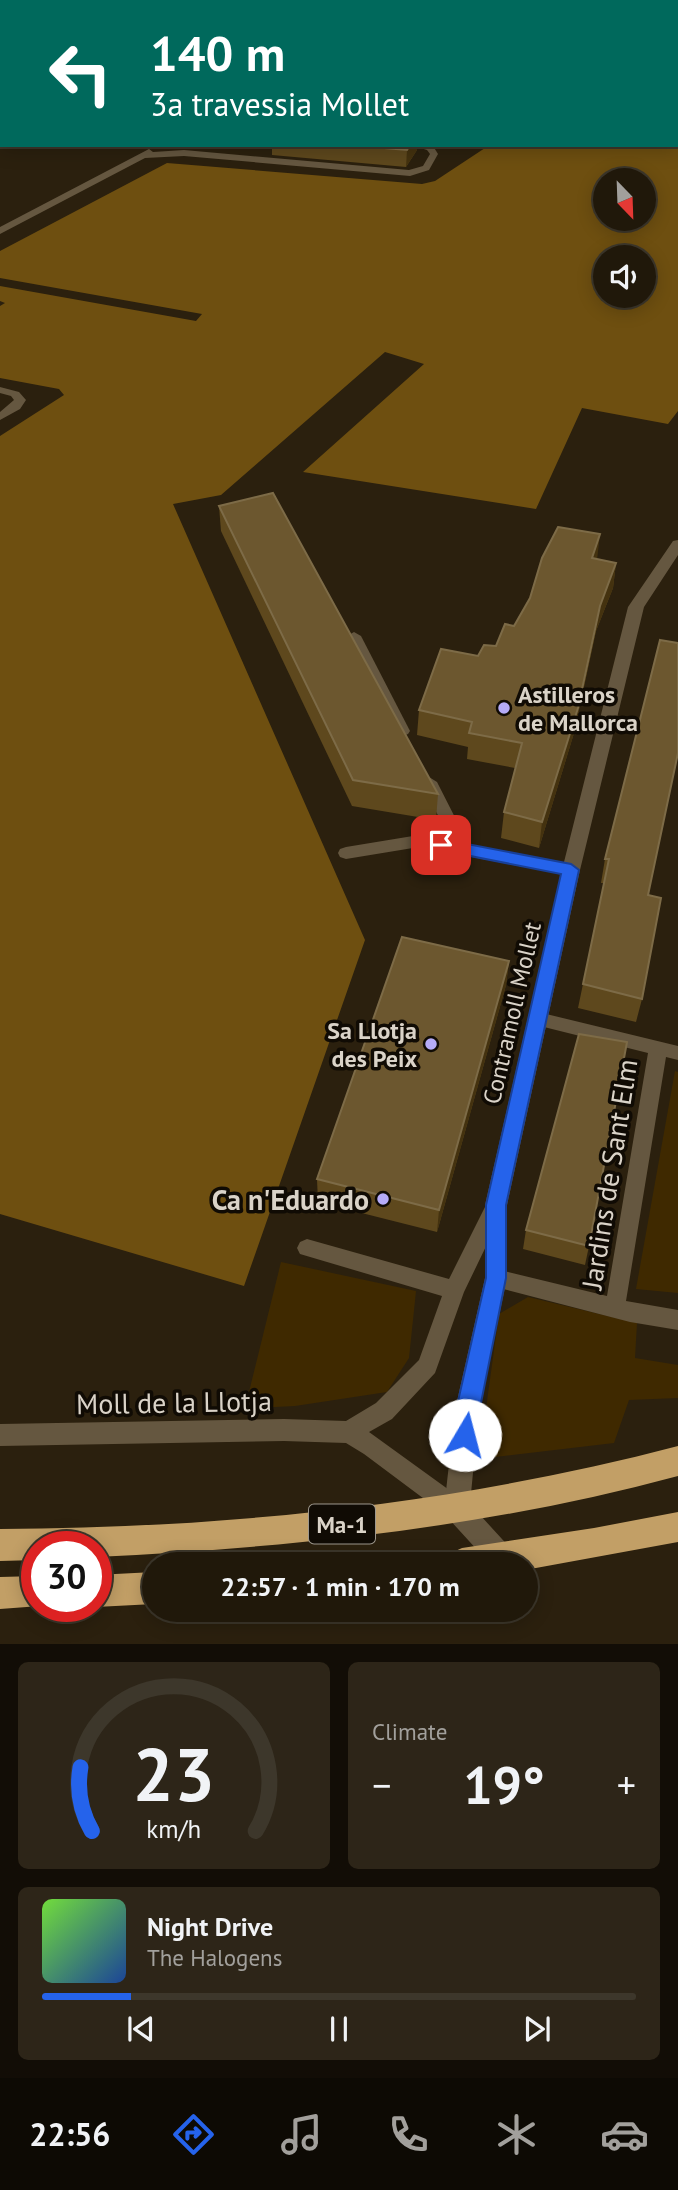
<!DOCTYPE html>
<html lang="en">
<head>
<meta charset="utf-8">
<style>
  body { margin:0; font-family:"PT Sans",sans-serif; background:#2d2518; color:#f1f3f6; height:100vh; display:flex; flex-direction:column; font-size:26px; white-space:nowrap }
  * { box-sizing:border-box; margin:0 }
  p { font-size:23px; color:#a2a09c }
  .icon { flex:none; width:38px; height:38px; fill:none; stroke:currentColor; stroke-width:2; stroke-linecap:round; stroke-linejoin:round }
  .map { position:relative; height:1644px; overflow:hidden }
  .panel { display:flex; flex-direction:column; gap:18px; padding:18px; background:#120d06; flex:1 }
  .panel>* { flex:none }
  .guide { position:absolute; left:0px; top:0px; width:679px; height:147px; box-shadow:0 4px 18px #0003,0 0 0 2px #3d372b; background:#00695c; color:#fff; overflow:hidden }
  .needle { width:46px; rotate:157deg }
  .fabs { position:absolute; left:593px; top:168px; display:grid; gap:14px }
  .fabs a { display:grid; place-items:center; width:63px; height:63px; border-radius:50%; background:#20180a; box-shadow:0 4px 18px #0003,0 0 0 2px #3d372b; font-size:35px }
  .speed { position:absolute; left:21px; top:1531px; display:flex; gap:14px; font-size:35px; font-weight:700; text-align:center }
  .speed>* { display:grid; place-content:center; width:91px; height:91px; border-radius:50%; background:#20180a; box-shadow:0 4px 18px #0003,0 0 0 2px #3d372b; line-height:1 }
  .speed .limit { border:10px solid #d22; background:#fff; color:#111 }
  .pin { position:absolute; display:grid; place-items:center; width:60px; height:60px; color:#fff; margin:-30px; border-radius:14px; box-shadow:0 4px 10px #0006 }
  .me { position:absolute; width:77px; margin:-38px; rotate:8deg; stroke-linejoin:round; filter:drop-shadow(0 0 5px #0008) }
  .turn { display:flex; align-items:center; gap:24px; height:147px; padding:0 35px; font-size:32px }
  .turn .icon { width:91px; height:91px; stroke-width:2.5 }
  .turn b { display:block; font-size:49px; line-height:60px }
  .big { font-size:52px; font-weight:800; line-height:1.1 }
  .panel .widget { flex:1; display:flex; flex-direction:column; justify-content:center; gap:10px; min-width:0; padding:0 24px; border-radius:10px; background:#2d2518 }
  .panel .dial { align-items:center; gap:0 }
  .dial svg { height:182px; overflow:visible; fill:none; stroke:#3d372b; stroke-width:7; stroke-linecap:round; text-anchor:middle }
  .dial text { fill:#f1f3f6; stroke:none }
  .song { display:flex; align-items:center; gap:21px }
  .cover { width:84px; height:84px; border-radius:10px; background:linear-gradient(135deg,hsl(100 70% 55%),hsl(220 70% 35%)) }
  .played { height:7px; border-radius:4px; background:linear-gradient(90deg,#2563eb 15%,#3d372b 15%) }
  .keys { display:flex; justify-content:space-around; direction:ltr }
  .heat { display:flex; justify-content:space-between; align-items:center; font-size:38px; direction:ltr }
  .panel .tiles { flex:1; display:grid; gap:18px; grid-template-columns:1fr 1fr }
  .widget:last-child { grid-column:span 2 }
  .trip { position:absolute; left:142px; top:1552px; width:396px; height:70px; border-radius:35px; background:#20180a; box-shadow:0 4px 18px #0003,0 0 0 2px #3d372b; font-weight:800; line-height:70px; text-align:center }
  .menu { display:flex; height:112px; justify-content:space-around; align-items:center; background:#0d0a04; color:#a2a09c }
  .menu .icon { width:49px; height:49px }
  .menu .active { color:#2563eb }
  .menu b { font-size:32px; color:#f1f3f6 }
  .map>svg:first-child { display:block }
  .green { fill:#3f2900 }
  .water { fill:#6e4f10; fill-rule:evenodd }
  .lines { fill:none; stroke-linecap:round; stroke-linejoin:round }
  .lane { fill:#655740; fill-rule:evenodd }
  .street { fill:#655740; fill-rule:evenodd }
  .highway { fill:#c29f66; fill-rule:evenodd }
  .wall { fill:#5e481d }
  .shaded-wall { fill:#44320f }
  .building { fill:#6c572f; stroke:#7d6b47; stroke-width:2 }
  .route { fill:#2563eb; stroke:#184099; stroke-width:2 }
  .poi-dot { fill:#b6acf8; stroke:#100b04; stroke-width:2.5 }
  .labels { text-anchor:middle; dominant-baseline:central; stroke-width:7; stroke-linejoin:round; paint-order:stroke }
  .shield { fill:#100b04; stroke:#9d978d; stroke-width:2 }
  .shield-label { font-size:23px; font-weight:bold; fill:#dad3c8 }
  .poi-label { font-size:24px; font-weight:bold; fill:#dad3c8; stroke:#100b04; text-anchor:start }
  .street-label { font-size:24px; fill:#dad3c8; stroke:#100b04 }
  .near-street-label { font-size:28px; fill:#dad3c8; stroke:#100b04 }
  .near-poi-label { font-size:28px; font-weight:bold; fill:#dad3c8; stroke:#100b04; text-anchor:end }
</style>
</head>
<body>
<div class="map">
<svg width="678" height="1644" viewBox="0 0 678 1644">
  <rect width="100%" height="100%" fill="#2b200e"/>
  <g class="green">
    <path d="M675,1071L678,1072V1293L636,1289Z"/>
    <path d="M281,1262L416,1291L409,1358L387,1392L295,1406L254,1408L249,1392Z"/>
    <path d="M528,1297L637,1323L635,1358L678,1365V1398L629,1400L614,1443L479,1459L499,1314Z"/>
  </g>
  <path class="water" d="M492,0H678V411L668,424L582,408L536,509L303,472L424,364L385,352L221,495L173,504L365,940L244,1286L0,1214V436L64,395L59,389L0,378V306L5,303L0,301V286L196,321L202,314L0,278V251L167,163L422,184L435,181L485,148L483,145H677V2H489ZM606,180H644V219H606ZM606,257H644V296H606Z"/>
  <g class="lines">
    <g class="lane">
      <path d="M75,0H85L74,2Z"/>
      <path d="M93,0H103L92,2Z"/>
      <path d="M419,0H427L419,2Z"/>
      <path d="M446,0H454V2H447Z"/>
      <path d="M0,38H2L0,43Z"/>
      <path d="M0,80H2L0,86Z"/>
      <path d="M411,145L433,146L438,154L429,170L410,176L184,156L145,158L0,234V227L149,149L153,152L184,150L409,170L423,166L430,154L427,150Z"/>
      <path d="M0,387L19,392L26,400L20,409L0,420V412L14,400L11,396L0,393Z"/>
      <path d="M354,632L361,636L410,731L408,734L403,736L396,731L347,636Z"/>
      <path d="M429,777L437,782L469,845L571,864L577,866L579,870L577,874L571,876L419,847L346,859L340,857L338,853L340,849L346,847L419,835L451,841L421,782Z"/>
      <path d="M538,1012L678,1046V1060L666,1057L626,1301L678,1310V1330L630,1322L496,1287L489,1285L486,1278L489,1271L496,1269L607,1296L648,1053L532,1024L529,1019L532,1014Z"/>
      <path d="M495,1198L502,1201L505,1207L464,1292L435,1373L392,1419L369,1432L463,1500L466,1508L463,1516L455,1519L447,1516L364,1454L346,1443L284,1441L0,1446V1424L284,1419L346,1421L376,1403L419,1360L442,1296L300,1254L297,1248L300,1242L307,1239L449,1279L488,1201Z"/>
    </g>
    <path class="street" d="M678,540V555L644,607L580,870L507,1205V1278L479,1410L470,1504L512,1550L516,1559L514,1564H490L448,1518L444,1509L455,1410L485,1278V1205L562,870L628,607L673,541Z"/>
    <g class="highway">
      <path d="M678,1446V1476C485,1528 295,1547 96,1557V1547H37V1560L0,1561V1529C228,1528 457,1504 678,1446Z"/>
      <path d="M678,1512V1542L525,1570V1564H446L451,1553L462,1548L594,1528Z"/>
      <path d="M154,1572V1604L96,1607L95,1606L96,1575Z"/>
      <path d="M37,1576V1606H40L0,1609V1577Z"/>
    </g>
  </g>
  <g class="wall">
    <path d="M272,145H417V150L406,167L272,155Z"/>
    <path d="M219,506L438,794L436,820L352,806L221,531Z"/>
    <path d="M597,559L616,563L613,588L596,631L574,733L539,848L501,838L504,812L515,768L467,759L468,747L417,735L419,710L478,656L496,646L514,626L530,598Z"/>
    <path d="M660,640L648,895L642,999L636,1022L578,1008L604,883H601L605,859Z"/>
    <path d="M509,961L506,985L437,1232L318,1202L317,1179Z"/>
    <path d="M526,1230L589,1246L585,1265L523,1249Z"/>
  </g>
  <g class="shaded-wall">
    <path d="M410,145H417V150L406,167L407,150Z"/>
    <path d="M600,534L597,560L592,558Z"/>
    <path d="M616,563L613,588L596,631L574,733L539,848L542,822L600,606Z"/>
    <path d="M509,961L506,985L437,1232L439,1210Z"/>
  </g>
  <g class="building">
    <path d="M349,145H410L407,150Z"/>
    <path d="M273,493L438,794L353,780L219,506Z"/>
    <path d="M558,527L600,534L592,558L616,563L600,606L578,708L542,822L504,812L522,743L469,733L472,722L419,710L441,649L478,656L484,645L496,646L505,624L514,626L530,598L542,558Z"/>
    <path d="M660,640L678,643V753L648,895L661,898L642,999L583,984L609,859H605Z"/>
    <path d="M402,937L509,961L439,1210L317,1179Z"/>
    <path d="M579,1034L627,1042L589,1246L526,1230Z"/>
  </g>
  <path class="route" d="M441,839L571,864L579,870L506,1205V1278L473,1443L465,1446L457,1443L453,1435L456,1410L486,1278V1205L561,874L435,849L433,845L435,841Z"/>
  <g class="poi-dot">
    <circle cx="504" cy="708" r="7"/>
    <circle cx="431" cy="1044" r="7"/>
    <circle cx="383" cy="1199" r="7"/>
  </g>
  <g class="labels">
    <rect class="shield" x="309" y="1504.5" width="66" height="39" rx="5"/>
    <g class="shield-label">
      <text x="342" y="1524">Ma-1</text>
    </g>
    <g class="poi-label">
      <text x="518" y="694">Astilleros<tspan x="518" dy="28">de Mallorca</tspan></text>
      <text x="417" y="1030" text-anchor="end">Sa Llotja<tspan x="417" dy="28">des Peix</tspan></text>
    </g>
    <g class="street-label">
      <text transform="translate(512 1013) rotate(-77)">Contramoll Mollet</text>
    </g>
    <g class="near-street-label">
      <text transform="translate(609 1174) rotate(-81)">Jardins de Sant Elm</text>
      <text transform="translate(174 1402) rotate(-1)">Moll de la Llotja</text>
    </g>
    <g class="near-poi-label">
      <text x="369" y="1199">Ca n'Eduardo</text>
    </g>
  </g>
</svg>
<div class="fabs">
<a><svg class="needle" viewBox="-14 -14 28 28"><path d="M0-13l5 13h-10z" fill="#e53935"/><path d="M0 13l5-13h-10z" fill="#a2a09c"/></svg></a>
<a><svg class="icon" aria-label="sound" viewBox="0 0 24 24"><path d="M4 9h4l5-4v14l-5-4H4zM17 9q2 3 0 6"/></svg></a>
</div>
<div class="speed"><div class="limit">30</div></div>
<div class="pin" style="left:441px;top:845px;background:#d93025"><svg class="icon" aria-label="arrive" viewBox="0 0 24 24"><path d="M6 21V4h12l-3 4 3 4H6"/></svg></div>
<svg class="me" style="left:465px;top:1435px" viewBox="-20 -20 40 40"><circle r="19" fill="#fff"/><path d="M0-13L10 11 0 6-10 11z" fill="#2563eb"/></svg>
<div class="trip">22:57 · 1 min · 170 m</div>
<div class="guide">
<div class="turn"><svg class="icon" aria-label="left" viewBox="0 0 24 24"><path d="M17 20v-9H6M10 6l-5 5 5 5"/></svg><div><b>140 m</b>3a travessia Mollet</div></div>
</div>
</div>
<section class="panel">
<div class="tiles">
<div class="widget dial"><svg viewBox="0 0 100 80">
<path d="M14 69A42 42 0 1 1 86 69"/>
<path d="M14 69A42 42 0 0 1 9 41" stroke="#2563eb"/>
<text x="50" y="56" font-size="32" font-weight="700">23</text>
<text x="50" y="72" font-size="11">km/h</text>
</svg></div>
<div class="widget"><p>Climate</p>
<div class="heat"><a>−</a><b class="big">19°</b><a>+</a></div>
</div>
<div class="widget">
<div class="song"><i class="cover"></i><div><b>Night Drive</b><p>The Halogens</p></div></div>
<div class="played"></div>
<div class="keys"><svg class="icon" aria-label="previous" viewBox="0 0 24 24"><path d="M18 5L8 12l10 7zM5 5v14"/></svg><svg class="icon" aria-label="pause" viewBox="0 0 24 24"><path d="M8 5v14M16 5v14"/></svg><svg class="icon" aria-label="next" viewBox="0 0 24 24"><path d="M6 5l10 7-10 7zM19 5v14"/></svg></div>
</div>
</div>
</section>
<nav class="menu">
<b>22:56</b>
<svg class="icon active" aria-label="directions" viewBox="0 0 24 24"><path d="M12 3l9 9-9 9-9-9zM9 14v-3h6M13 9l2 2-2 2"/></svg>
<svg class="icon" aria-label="music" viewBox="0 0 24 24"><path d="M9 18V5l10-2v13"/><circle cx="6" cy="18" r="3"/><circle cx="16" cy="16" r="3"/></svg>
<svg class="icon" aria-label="phone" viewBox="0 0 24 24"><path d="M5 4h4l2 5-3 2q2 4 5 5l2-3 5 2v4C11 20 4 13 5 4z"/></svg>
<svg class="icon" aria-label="climate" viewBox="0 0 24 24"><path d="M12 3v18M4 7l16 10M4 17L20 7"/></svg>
<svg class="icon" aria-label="car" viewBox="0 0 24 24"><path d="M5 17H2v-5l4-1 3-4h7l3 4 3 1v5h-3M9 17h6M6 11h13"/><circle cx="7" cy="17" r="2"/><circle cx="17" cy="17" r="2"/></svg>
</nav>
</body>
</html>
